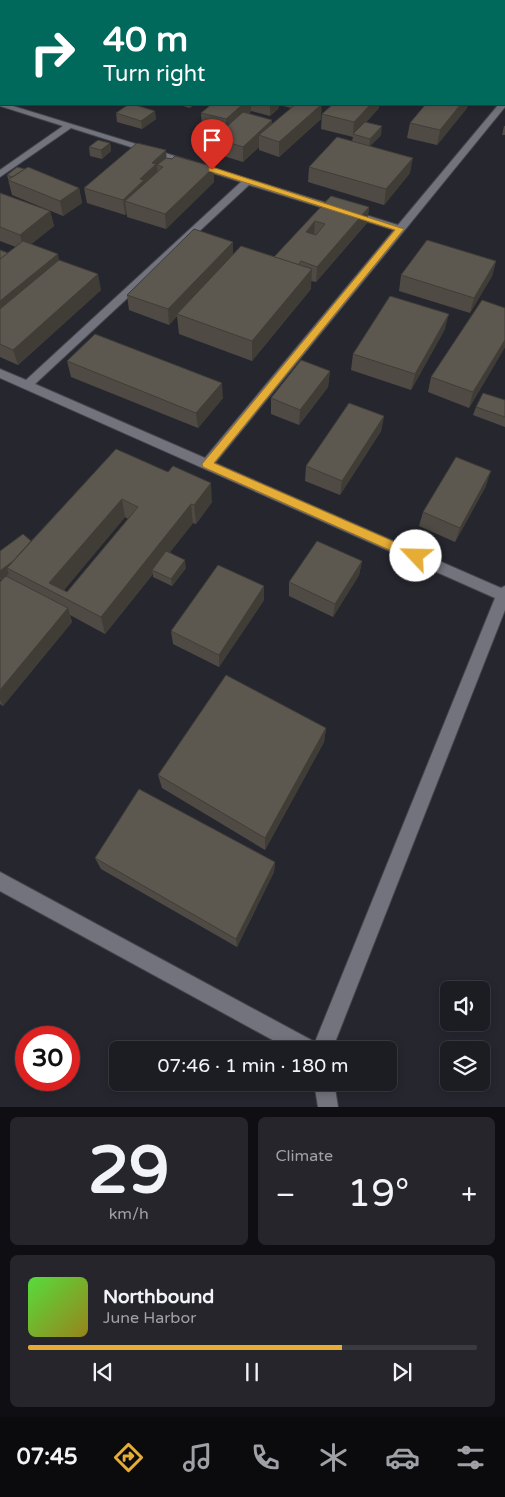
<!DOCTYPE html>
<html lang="en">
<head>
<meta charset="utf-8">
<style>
  body { margin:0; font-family:"Varela Round",sans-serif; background:#25252b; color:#f1f3f6; height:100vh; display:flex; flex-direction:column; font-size:19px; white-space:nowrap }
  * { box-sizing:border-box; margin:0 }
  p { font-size:16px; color:#a0a1a6 }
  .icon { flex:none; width:28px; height:28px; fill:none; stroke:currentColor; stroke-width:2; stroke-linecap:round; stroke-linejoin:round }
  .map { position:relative; height:1107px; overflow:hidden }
  .side { display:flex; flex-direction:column; gap:10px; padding:10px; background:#0f0f13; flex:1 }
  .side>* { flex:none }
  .banner { position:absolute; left:0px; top:0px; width:505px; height:105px; box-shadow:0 2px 8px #0003,0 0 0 1px #3a3a41; background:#00695c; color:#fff; overflow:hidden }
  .fabs { position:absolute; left:440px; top:981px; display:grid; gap:10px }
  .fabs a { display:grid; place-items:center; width:50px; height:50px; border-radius:8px; background:#1c1c23; box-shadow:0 2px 8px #0003,0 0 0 1px #3a3a41; font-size:25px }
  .speed { position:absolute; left:15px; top:1026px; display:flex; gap:10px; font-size:25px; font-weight:700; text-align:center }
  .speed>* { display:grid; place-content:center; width:65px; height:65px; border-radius:50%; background:#1c1c23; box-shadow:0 2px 8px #0003,0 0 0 1px #3a3a41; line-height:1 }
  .speed .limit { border:8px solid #d22; background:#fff; color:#111 }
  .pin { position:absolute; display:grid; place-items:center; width:42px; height:42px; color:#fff; margin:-51px -21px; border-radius:50% 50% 50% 0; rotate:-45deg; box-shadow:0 0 5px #0007 }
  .pin .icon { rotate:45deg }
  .me { position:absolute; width:55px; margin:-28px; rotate:294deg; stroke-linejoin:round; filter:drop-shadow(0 0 4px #0008) }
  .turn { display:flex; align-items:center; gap:18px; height:105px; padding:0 20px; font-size:22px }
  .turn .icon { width:65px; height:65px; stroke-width:2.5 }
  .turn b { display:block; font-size:35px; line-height:42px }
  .big { font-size:38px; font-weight:600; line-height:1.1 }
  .side .widget { flex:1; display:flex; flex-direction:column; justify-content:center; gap:8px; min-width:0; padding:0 18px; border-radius:8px; background:#25252b }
  .side .dial { align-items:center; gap:0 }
  .dial b { font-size:65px; line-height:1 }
  .song { display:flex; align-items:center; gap:15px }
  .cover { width:60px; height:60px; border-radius:8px; background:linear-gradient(135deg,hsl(110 70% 55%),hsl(50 70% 35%)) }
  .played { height:5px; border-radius:2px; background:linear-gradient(90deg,#e6ad36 70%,#3a3a41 70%) }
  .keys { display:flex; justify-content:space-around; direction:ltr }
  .heat { display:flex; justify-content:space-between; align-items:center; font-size:28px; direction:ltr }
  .side .tiles { flex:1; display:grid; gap:10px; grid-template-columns:1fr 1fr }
  .widget:last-child { grid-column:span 2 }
  .trip { position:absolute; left:109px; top:1041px; width:288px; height:50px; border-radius:8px; background:#1c1c23; box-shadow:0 2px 8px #0003,0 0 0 1px #3a3a41; font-weight:600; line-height:50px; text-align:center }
  .dock { display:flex; height:80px; justify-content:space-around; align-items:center; background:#0b0b0e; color:#a0a1a6 }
  .dock .icon { width:35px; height:35px }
  .dock .current { color:#e6ad36 }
  .dock b { font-size:22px; color:#f1f3f6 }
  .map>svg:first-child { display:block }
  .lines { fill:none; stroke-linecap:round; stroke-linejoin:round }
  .minor-casing { stroke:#44444b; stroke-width:2 }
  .minor { fill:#73737d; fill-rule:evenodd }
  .wall { fill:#4f4b44; fill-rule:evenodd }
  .shaded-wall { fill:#403d37 }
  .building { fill:#5c574f; stroke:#403d37; fill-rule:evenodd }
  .route { fill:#e6ad36; stroke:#967023 }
</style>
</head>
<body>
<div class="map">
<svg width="505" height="1107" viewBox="0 0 505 1107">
  <rect width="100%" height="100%" fill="#26262f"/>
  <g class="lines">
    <g class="minor-casing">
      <g id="minor">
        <path d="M504,100L505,107L215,463L501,588L505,586V610L332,1050H291L0,891V872L315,1042L495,598L0,378V369L26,380L241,182L71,128L0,177V170L63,126L0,106V102L398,225L499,104H504ZM249,185L394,230L205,458L35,384Z"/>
        <path d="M314,1082H334L338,1107H318Z"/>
      </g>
    </g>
    <use href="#minor" class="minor"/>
  </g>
  <g class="wall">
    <path d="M70,0H108L113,1H70Z"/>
    <rect x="373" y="0" width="27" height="1"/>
    <path d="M505,27V42H504V29Z"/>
    <path d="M1,35V49L0,48V36Z"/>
    <path d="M0,51L1,52V84L0,83Z"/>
    <path d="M175,104H195L190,108Z"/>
    <path d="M212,104H321V119L279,157L259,150V147L243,162L214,153V138L220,133L202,128L201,113ZM279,105L291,108L272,124L249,114L251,111L270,116L279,108Z"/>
    <path d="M426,104H468L467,108L437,145L407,138L410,123Z"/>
    <path d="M379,108L366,122L381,135L370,146L410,173L384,205L308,182L309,167L352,141L353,137L321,129L322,114Z"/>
    <path d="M116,113L156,119L142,129L117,122Z"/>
    <path d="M504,126H505V135H502Z"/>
    <path d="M110,143L111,151L102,159L90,156L89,147Z"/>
    <path d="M167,158L214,167V182L166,229L127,217V214L125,215L87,203L84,188Z"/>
    <path d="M7,175L79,188L82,203L63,216L12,195Z"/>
    <path d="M0,193L50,211L54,226L31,244L59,260L101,290L18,365L0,357V250L8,253L16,247L0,241Z"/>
    <path d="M331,196L369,207L367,223L316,282L311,281V289L252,361L179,334L177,316L169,325L129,310L127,295L233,242V255L274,257Z"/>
    <path d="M496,261L492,276L470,313L399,291L401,275Z"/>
    <path d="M505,308V347L469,408L428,392L431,377Z"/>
    <path d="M445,329L411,390L351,370L353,354Z"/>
    <path d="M67,361L223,398L198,428L71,377Z"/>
    <path d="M330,371L328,387L299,425L271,414V398Z"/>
    <path d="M505,400V427L473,415L476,407Z"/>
    <path d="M384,416L381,431L340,495L305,481L306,466Z"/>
    <path d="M116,449L212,502L196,524L193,523L170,552L186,568L172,586L153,577V574L105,634L70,615L72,622L3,706L0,704V582L1,580L0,579V551L31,541ZM125,517L128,519L67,592L64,590Z"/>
    <path d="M486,486L455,542L419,526L423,512Z"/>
    <path d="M362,561L359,575L333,617L289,596V582Z"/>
    <path d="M264,600L219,667L173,644L171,631Z"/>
    <path d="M326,728L324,742L265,850L162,788L158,775Z"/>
    <path d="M95,858L275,862L274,872L237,947L101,869Z"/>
  </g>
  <g class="shaded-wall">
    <path d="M3,0H30L28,1H1V16L0,17V1Z"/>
    <path d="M189,104H195L190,108Z"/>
    <path d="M243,104H251V111L226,134V119Z"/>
    <path d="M270,104H279V108L270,116Z"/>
    <path d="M322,104L321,119L279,157V142Z"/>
    <path d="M371,104H379V108L355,135L353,134L354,122Z"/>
    <path d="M461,104H468L467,108L437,145L440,130Z"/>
    <path d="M155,111L156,119L142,129L141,121Z"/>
    <path d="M272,120V135H259V147L243,162V147Z"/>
    <path d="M382,126L381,135L369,147L370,139Z"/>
    <path d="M110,143L111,151L102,159L101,150Z"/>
    <path d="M166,150L167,166L163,167L157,165L158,174L125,201L127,214L125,215L123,200L152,163Z"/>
    <path d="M413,158L410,173L384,205L386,189Z"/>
    <path d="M214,167V182L166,229L165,214Z"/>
    <path d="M79,188L82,203L63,216L60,201Z"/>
    <path d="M369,207L367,223L316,282L317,267Z"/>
    <path d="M50,211L54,226L24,250L20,235Z"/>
    <path d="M315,221L314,237L306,232Z"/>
    <path d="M233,242V258L177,314V316L169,325L168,309Z"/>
    <path d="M58,254L61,270L0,321V301Z"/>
    <path d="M496,261L492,276L470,313L474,298Z"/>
    <path d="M312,269L311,289L252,361V341Z"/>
    <path d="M98,274L101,290L18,365L13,350Z"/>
    <path d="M449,314L445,329L411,390L415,374Z"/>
    <path d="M505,340V347L469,408L473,392Z"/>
    <path d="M330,371L328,387L299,425L300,410Z"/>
    <path d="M222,383L223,398L198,428L196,413Z"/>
    <path d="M384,416L381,431L340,495L342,481Z"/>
    <path d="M491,471L486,486L455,542L460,528Z"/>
    <path d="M211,483L212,502L196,524L194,505Z"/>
    <path d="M122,499L125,517L59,596L49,583Z"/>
    <path d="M191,504L193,523L155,571L152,570L153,574L105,634L101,617Z"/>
    <path d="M35,545L7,568L9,574L1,580L0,577V571Z"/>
    <path d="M185,560L186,568L172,586L171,579Z"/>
    <path d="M362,561L359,575L333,617L335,604Z"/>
    <path d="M264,586V600L219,667V655Z"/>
    <path d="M68,608L72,622L3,706L0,700V690Z"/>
    <path d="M326,728L324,742L265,850V838Z"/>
    <path d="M275,862L274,872L237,947L236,939Z"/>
  </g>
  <g class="building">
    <path d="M89,0H108L113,1H87Z"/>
    <path d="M128,0H131L136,1H126Z"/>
    <path d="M242,0H261L267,1H241Z"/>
    <path d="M380,0H395L393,1H386Z"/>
    <path d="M443,0H458L457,1H448Z"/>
    <path d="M0,51L1,52V62L0,63Z"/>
    <path d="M1,64V76H0V65Z"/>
    <path d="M129,104H132L155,111L141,121L116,113Z"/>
    <path d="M212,104H243L226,119L201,113Z"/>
    <path d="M296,104H322L279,142L259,135Z"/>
    <path d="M333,104H371L354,122L322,114Z"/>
    <path d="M426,104H461L440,130L410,123Z"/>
    <path d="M243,112L272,120L243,147L214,138Z"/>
    <path d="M365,122L382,126L370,139L353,134Z"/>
    <path d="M337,137L413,158L386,189L309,167Z"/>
    <path d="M98,140L110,143L101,150L89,147Z"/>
    <path d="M137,143L166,150L152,163L156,164L140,179L144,180L123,200L84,188Z"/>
    <path d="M175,156L214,167L165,214L125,201L163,167L157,165L166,158L172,159Z"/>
    <path d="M17,167L25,169L12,177L7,175Z"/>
    <path d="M28,167L79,188L60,201L8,180Z"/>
    <path d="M0,193L50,211L20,235L0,227Z"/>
    <path d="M331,196L369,207L317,267L301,261L298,265L274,257ZM315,221L325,224L316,235L306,232Z"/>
    <path d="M194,229L233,242L168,309L127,295Z"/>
    <path d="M427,240L496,261L474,298L401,275Z"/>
    <path d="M23,241L58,254L0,301V259Z"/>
    <path d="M241,246L312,269L252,341L177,314Z"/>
    <path d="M0,250L8,253L0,259Z"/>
    <path d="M59,260L98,274L13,350L0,344V309Z"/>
    <path d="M390,296L449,314L415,374L353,354Z"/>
    <path d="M482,300L505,308V340L473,392L431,377Z"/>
    <path d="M95,334L222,383L196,413L67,361Z"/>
    <path d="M301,360L330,371L300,410L271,398Z"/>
    <path d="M483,393L505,400V417L476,407Z"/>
    <path d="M349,403L384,416L342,481L306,466Z"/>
    <path d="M116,449L168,472L173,466L211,483L194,505L191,504L101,617L7,568ZM122,499L138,507L67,592L49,583Z"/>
    <path d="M456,457L491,471L460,528L423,512Z"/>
    <path d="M23,534L31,541L13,561L0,571V551Z"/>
    <path d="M317,541L362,561L335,604L289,582Z"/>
    <path d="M166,551L185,560L171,579L152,570Z"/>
    <path d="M218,565L264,586L219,655L171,631Z"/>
    <path d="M6,576L68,608L0,690V582Z"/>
    <path d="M226,675L326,728L265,838L158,775Z"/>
    <path d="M139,789L275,862L236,939L95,858Z"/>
  </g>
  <path class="route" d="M209,168H215L404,229L214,463L420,553L422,556L420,560H412L203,467L202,464L395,230L209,171Z"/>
</svg>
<div class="fabs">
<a><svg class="icon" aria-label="sound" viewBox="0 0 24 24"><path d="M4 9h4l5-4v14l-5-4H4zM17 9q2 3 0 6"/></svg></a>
<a><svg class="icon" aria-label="layers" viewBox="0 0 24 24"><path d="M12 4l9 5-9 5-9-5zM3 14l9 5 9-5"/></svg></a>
</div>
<div class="speed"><div class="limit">30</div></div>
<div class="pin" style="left:212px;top:170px;background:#d93025"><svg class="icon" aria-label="arrive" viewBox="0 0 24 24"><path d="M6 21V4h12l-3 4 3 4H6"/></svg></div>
<svg class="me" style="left:416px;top:556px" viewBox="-20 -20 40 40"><circle r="19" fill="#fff"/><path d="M0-13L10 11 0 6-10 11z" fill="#e6ad36"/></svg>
<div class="trip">07:46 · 1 min · 180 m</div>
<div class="banner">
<div class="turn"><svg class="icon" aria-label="right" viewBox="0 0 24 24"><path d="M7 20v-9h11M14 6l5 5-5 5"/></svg><div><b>40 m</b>Turn right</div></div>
</div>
</div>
<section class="side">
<div class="tiles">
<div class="widget dial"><b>29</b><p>km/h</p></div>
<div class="widget"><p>Climate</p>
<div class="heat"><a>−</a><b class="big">19°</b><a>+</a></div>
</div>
<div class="widget">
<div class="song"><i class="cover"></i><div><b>Northbound</b><p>June Harbor</p></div></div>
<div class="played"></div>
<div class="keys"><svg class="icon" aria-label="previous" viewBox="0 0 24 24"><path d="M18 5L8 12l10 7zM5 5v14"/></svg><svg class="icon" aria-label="pause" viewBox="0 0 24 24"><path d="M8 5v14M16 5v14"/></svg><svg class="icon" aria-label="next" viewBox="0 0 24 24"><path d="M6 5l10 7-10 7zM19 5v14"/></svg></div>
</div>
</div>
</section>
<nav class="dock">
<b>07:45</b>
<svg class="icon current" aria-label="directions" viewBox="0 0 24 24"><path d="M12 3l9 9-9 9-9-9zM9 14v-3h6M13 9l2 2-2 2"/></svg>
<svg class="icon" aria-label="music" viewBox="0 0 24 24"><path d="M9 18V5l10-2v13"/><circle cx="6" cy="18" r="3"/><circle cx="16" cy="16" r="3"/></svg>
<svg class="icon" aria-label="phone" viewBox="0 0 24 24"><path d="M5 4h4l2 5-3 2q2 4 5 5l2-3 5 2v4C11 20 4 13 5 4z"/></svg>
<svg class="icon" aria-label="climate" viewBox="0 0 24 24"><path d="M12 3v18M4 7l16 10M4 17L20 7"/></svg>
<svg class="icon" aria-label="car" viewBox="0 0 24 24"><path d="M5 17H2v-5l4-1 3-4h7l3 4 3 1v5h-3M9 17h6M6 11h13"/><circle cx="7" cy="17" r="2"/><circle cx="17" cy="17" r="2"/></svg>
<svg class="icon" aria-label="filters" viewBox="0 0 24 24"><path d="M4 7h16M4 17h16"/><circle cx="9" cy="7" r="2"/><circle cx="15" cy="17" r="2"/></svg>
</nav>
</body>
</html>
